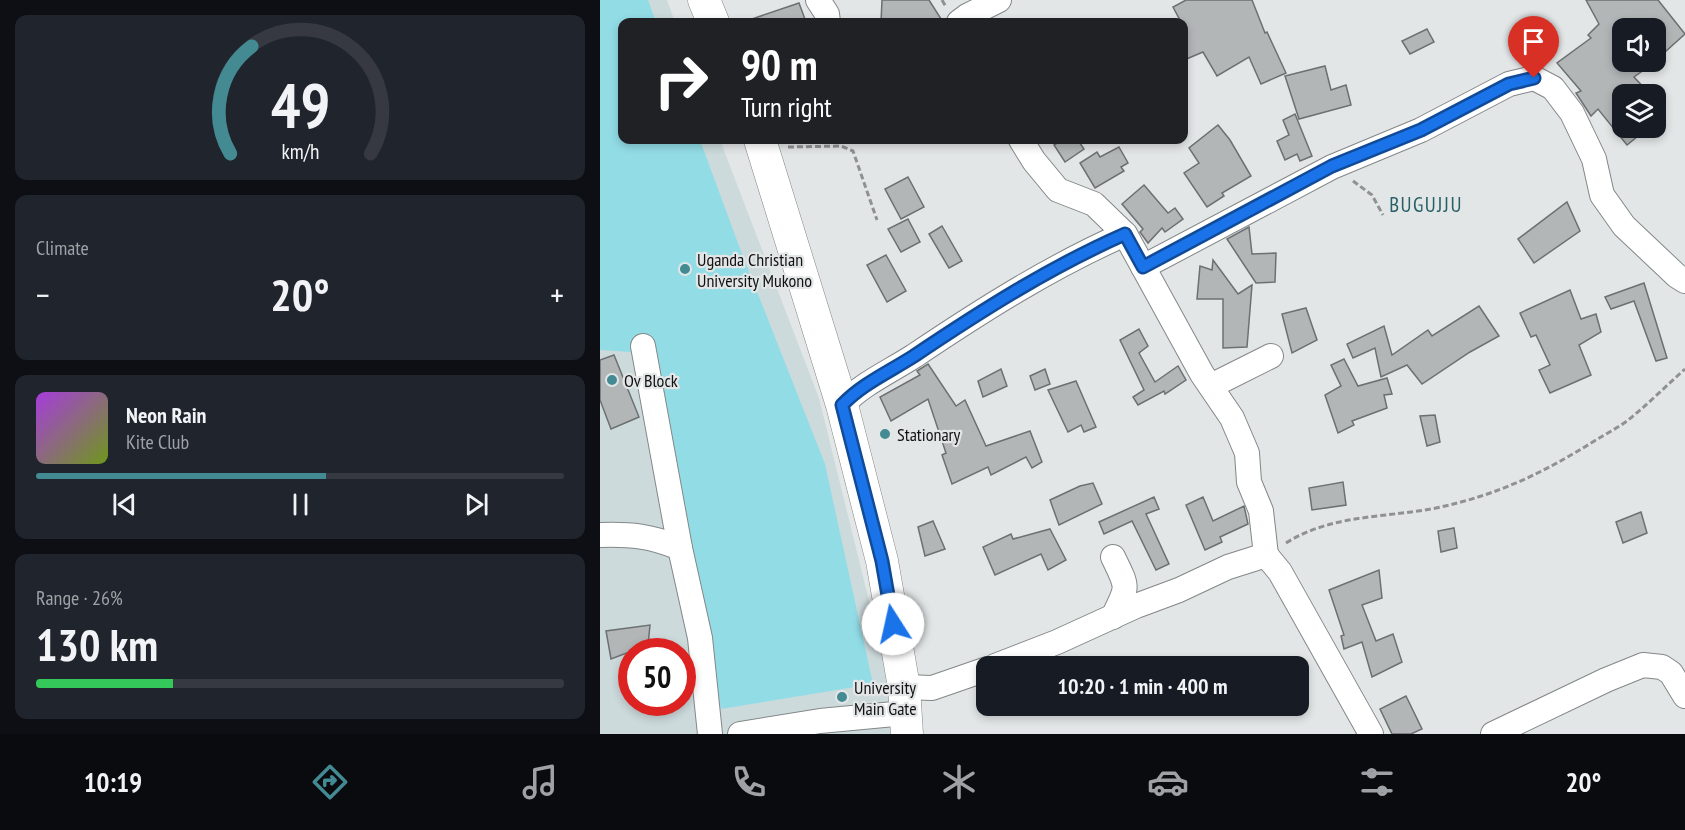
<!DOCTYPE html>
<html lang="en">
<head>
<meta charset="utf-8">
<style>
  body { margin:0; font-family:"PT Sans Narrow",sans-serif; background:#20242c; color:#f1f3f6; height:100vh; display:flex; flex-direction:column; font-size:22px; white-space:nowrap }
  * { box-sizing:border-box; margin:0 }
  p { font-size:20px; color:#9ea1a6 }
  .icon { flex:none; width:33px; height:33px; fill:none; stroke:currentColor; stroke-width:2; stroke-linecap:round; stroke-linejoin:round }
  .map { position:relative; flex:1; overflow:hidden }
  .panel { display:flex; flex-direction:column; gap:15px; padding:15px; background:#0d0f14; width:600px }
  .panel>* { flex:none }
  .banner { position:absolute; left:18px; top:18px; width:570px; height:126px; border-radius:12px; box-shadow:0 3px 9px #0003; background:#202124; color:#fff; overflow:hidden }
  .buttons { position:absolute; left:1012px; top:18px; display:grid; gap:12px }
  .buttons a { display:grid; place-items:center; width:54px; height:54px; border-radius:12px; background:#171b24; box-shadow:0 3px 9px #0003; font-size:30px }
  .speed { position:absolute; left:18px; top:638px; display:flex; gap:12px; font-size:30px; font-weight:700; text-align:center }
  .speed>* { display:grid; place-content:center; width:78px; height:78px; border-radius:50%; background:#171b24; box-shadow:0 3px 9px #0003; line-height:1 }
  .speed .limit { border:9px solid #d22; background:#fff; color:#111 }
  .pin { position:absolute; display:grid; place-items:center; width:51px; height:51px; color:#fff; margin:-62px -26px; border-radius:50% 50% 50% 0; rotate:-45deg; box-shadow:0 0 6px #0007 }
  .pin .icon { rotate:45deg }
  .me { position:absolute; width:66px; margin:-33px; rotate:350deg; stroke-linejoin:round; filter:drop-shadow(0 0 4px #0008) }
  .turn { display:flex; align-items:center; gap:21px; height:126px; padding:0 24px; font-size:27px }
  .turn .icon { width:78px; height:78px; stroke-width:2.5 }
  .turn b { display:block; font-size:42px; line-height:51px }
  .big { font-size:45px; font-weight:800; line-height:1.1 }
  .panel .widget { flex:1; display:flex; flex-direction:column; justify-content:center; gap:9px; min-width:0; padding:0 21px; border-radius:12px; background:#20242c }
  .panel .dial { align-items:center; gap:0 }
  .dial svg { height:156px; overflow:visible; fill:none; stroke:#363941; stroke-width:7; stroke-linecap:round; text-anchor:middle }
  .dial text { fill:#f1f3f6; stroke:none }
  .song { display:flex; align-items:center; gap:18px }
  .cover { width:72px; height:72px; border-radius:9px; background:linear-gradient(135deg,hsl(280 70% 55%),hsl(80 70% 35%)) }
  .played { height:6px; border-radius:3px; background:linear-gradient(90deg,#438a93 55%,#363941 55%) }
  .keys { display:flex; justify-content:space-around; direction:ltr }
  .heat { display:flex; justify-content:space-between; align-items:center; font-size:33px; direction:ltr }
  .charge { height:9px; border-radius:4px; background:linear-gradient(90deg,#34c759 26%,#363941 0) }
  .trip { position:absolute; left:376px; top:656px; width:333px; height:60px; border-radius:12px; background:#171b24; box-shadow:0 3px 9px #0003; font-weight:800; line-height:60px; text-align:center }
  .tabs { display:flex; height:96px; justify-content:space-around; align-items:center; background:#090b0e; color:#9ea1a6 }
  .tabs .icon { width:42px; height:42px }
  .tabs .active { color:#438a93 }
  .tabs b { font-size:27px; color:#f1f3f6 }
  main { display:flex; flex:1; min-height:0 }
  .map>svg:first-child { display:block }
  .built { fill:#cddadc; fill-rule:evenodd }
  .green { fill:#92dce6 }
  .building { fill:#b2b6b6; stroke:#6c7070; stroke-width:1.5 }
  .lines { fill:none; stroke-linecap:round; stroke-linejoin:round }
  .minor-casing { stroke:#838787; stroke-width:26 }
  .major-casing { stroke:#838787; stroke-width:33 }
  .path { stroke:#909292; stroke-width:3; stroke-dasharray:6 3; stroke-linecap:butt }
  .minor { stroke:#fff; stroke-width:24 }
  .major { stroke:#fff; stroke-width:32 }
  .route-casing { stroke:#114b97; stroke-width:15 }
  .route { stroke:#1a73e8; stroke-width:10 }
  .poi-dot { fill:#438a93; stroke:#e3e6e7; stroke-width:2 }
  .labels { text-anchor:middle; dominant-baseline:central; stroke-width:4.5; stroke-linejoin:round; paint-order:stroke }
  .poi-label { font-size:18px; fill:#111212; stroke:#e3e6e7; text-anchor:start }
  .quarter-label { font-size:21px; letter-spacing:1.5px; fill:#276067; stroke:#e3e6e7 }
</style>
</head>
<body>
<main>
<section class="panel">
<div class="widget dial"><svg viewBox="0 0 100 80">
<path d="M14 69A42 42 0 1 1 86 69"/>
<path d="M14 69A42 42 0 0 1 25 14" stroke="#438a93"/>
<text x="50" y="56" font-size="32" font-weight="700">49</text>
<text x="50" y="72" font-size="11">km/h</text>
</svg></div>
<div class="widget"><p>Climate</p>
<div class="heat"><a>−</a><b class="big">20°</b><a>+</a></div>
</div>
<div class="widget">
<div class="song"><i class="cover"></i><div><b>Neon Rain</b><p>Kite Club</p></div></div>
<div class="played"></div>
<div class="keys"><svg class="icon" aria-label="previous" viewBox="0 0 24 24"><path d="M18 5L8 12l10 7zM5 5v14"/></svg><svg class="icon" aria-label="pause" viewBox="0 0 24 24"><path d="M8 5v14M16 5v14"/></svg><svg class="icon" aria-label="next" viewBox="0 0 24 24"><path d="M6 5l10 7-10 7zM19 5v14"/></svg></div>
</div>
<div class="widget"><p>Range · 26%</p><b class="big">130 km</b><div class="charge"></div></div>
</section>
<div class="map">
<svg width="1085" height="734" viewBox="0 0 1085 734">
  <rect width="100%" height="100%" fill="#e3e6e7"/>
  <path class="built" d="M0,0H67L75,22H22V140H120L219,398L293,698L298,734H0ZM32,651H82V702H32Z"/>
  <path class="green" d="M0,0H48L56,22H22V140H100L139,246L225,464L273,684L121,709L79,490L31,352L0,350Z"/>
  <g class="building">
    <path d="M282,0H329L343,22H281Z"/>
    <path d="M586,0H652L665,33L667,32L686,73L661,84L649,57L617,76L603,52L584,60V22H581L573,7Z"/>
    <path d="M986,0H1058L1085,34L1056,60V28H1023V62H1055L1034,77L1050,94H1023V128H1048L1027,145L998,109L991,116L976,93L981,91L957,63L991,38L988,35L999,24Z"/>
    <path d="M199,3L206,22H149V20Z"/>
    <path d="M827,29L834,42L810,54L802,41Z"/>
    <path d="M725,66L731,90L746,85L751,105L699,119L685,76Z"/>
    <path d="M695,114L712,156L700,161L697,154L685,160L677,141L689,135L683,120Z"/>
    <path d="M618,125L630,140L651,176L622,193L624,196L607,207L584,173L599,163L589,148Z"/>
    <path d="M462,140H478L484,149L465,162L454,145Z"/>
    <path d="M519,147L528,163L521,167L524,171L495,188L480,163L497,152L500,157Z"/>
    <path d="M308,177L324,207L301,219L285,189Z"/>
    <path d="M544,185L568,213L575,208L583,219L565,232L562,228L548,243L540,232L543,229L522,204Z"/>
    <path d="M967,202L980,231L934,263L918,239Z"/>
    <path d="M308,219L320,242L301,252L288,229Z"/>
    <path d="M342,226L362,261L349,268L329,234Z"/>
    <path d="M649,227L652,254L676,253L675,282L656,283L627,239Z"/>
    <path d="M286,255L306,291L287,302L267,265Z"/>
    <path d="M613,260L638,294L652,285L647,347L623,348V299H597L600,266L612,270Z"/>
    <path d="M1044,283L1067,358L1056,361L1034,301L1011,309L1005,297Z"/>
    <path d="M970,290L981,319L996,314L1001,332L979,345L991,375L950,393L939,370L950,365L936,335L931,337L920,313Z"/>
    <path d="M879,306L899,336L870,352L822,384L807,365L781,377L775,348L753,358L747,344L784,326L792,355L828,330L832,336Z"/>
    <path d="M706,308L717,340L692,353L682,314Z"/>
    <path d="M539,329L548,346L539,353L555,382L578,366L586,380L565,394L564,391L538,405L533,397L544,390L520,340Z"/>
    <path d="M14,355L39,417L11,429L0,400V360Z"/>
    <path d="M744,359L758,386L787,378L792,394L784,395L787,408L752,421L754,425L738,433L725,395L741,386L731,365Z"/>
    <path d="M328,364L356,406L365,400L386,446L430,431L442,462L432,468L426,457L391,475L388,467L352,484L342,455L346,453L328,399L291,421L280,397L320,375L317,371Z"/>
    <path d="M401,369L407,386L383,397L378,381Z"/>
    <path d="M445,369L450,384L435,390L430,376Z"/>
    <path d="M476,381L496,427L484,432L481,425L468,432L448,390Z"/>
    <path d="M835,415L840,442L827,446L820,416Z"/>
    <path d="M743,482L746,505L712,510L709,488Z"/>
    <path d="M493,483L502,504L459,525L450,500L480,486Z"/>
    <path d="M554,497L559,509L546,514L569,564L556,570L532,521L504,534L499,522Z"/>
    <path d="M603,497L613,521L644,506L648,524L620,537L622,542L605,550L586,505Z"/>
    <path d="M1041,512L1047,533L1023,543L1016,522Z"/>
    <path d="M333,521L345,549L325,556L318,527Z"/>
    <path d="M854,528L857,548L841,552L838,531Z"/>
    <path d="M450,529L466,560L448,570L441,554L395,575L383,547L411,534L413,539Z"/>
    <path d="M779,570L782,598L762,605L776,641L793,634L802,662L772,677L762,642L744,649L741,636L744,635L729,590Z"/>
    <path d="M50,625L48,645L11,659L6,631Z"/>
    <path d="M806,696L822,729L811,734H792L780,709Z"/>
  </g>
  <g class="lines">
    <g class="minor-casing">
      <g id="minor">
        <path d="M218,0L227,14L228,22"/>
        <path d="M359,22L367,16L399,0"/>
        <path d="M543,267L732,167L821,130L909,84L934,78L953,88L972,113L994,159L1002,195L1024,226L1077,276L1085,281"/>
        <path d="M43,346L80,548"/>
        <path d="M611,386L671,356"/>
        <path d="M242,405C262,384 289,372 314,356C381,311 450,267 525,234"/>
        <path d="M0,535C31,534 51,536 80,548L100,638L110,734"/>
        <path d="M666,555L680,572L771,734"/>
        <path d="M513,617C529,585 528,588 513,557"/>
        <path d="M395,666L457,642L536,606L579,590L628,567L666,555L661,511L649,482L647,453L632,418L602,374L525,234L494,204L458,190L434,161L421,140"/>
        <path d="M304,687L332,688L387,669"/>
        <path d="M140,734L220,721L305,713"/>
        <path d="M893,734L1006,680L1043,665L1062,667L1071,673L1085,696"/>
      </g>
    </g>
    <g class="major-casing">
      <g id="major">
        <path d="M104,0L113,22"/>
        <path d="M160,140L242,405L282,561L304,687L307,734"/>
      </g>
    </g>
    <g class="path">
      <path d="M342,0L346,7"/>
      <path d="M188,147L241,146L253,151L277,220"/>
      <path d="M753,181L772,195L783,215"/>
      <path d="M686,543C732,514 785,518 836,508C898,495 943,473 996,440C1006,434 1017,428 1027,421C1047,405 1066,386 1085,369"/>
    </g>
    <use href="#minor" class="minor"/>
    <use href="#major" class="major"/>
  </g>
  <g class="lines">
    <g class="route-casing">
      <path id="route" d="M293,624L282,561L242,405C262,384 289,372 314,356C381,311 450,267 525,234L543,267L732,166L821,130L909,84L934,78"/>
    </g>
    <use href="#route" class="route"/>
  </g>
  <g class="poi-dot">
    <circle cx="85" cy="269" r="6"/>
    <circle cx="12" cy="380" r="6"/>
    <circle cx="285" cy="434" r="6"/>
    <circle cx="242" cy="697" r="6"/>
  </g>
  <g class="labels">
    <g class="poi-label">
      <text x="97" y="259">Uganda Christian<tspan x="97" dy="21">University Mukono</tspan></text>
      <text x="24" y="380">Ov Block</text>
      <text x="297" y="434">Stationary</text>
      <text x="254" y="687">University<tspan x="254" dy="21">Main Gate</tspan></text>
    </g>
    <g class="quarter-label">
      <text x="826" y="204">BUGUJJU</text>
    </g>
  </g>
</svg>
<div class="buttons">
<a><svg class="icon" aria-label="sound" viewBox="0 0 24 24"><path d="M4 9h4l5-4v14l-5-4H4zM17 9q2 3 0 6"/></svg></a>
<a><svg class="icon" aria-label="layers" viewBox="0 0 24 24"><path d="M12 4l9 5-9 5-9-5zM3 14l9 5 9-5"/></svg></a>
</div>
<div class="speed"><div class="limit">50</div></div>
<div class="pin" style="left:934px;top:78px;background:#d93025"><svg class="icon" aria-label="arrive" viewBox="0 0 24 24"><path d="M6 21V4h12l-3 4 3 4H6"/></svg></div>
<svg class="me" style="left:293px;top:624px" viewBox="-20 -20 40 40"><circle r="19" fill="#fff"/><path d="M0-13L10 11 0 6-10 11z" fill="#1a73e8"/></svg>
<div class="trip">10:20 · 1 min · 400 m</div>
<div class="banner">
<div class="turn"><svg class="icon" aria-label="right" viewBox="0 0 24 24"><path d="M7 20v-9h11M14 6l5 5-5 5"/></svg><div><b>90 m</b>Turn right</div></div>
</div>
</div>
</main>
<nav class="tabs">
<b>10:19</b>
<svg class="icon active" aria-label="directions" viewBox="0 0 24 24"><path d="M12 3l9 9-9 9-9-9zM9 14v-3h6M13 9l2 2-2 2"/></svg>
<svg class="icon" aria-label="music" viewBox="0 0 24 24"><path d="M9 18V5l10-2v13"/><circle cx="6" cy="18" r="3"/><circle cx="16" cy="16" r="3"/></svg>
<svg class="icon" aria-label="phone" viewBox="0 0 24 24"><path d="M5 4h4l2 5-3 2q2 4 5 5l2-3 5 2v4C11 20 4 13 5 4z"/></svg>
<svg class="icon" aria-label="climate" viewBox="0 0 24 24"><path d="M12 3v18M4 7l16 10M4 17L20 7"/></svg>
<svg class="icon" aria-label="car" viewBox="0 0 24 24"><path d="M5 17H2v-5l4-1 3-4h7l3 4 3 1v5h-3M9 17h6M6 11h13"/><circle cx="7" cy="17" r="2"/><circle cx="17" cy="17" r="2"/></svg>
<svg class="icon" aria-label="filters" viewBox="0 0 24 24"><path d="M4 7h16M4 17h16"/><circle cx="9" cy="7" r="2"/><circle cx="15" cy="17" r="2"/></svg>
<b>20°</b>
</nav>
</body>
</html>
